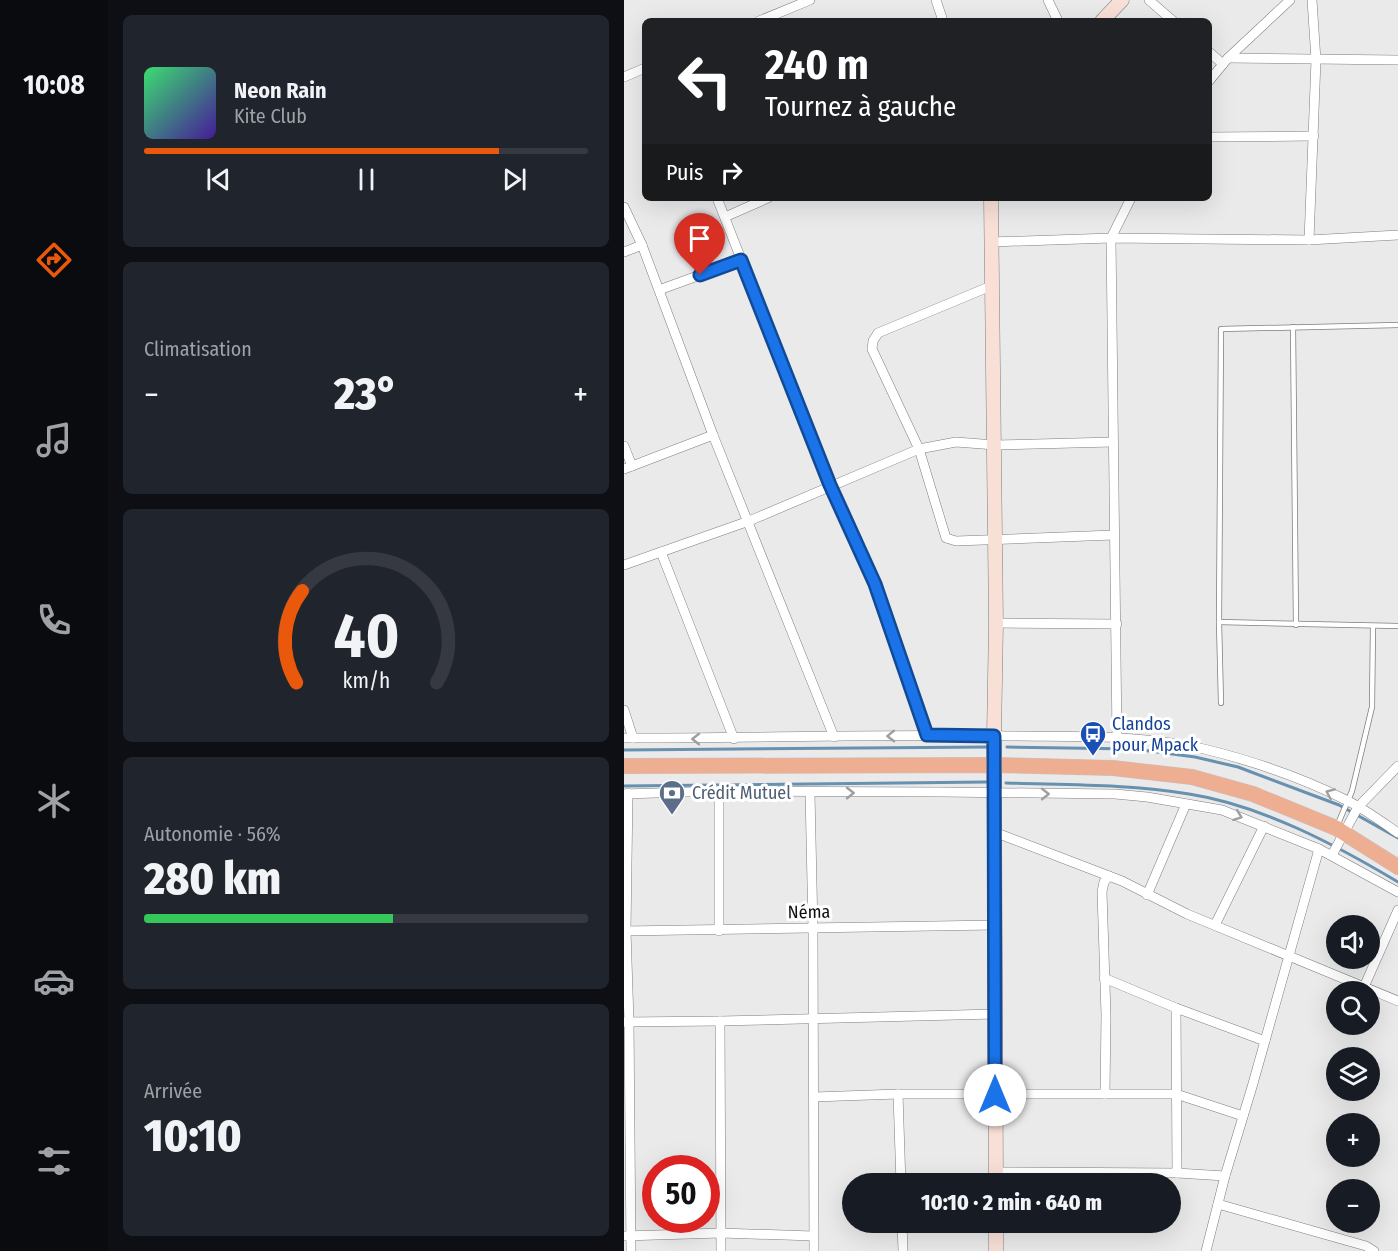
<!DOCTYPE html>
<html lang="fr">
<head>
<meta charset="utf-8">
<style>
  body { margin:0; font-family:"Fira Sans Condensed",sans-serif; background:#20242c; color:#f1f3f6; height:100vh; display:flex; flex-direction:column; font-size:22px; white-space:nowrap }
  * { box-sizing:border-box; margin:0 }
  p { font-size:20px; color:#9ea1a6 }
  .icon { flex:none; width:33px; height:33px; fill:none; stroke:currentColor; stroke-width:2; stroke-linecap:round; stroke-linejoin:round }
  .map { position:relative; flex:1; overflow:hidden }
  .panel { display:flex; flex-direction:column; gap:15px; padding:15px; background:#0d0f14; width:516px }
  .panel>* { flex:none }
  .banner { position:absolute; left:18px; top:18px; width:570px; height:183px; border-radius:9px; box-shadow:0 6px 24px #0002; background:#202124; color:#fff; overflow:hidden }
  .tools { position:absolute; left:702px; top:915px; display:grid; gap:12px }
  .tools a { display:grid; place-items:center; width:54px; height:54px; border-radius:50%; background:#171b24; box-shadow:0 6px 24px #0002; font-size:30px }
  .speed { position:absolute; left:18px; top:1155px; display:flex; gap:12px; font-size:30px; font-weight:700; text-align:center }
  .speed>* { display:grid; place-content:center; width:78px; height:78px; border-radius:50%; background:#171b24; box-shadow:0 6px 24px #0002; line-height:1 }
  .speed .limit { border:9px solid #d22; background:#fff; color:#111 }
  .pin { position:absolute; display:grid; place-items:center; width:51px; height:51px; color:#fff; margin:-62px -26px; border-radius:50% 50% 50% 0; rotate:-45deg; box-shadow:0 0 6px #0007 }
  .pin .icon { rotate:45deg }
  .me { position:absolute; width:66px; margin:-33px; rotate:0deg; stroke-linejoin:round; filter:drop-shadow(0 0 4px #0008) }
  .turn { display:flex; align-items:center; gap:21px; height:126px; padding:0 24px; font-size:27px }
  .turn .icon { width:78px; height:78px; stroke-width:2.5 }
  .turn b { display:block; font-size:42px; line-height:51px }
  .then { display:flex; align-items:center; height:57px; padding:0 24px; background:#0003; gap:12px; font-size:22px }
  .big { font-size:45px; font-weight:800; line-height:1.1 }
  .panel .widget { flex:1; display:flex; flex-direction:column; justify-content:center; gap:9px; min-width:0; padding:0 21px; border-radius:9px; background:#20242c }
  .panel .dial { align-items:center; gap:0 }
  .dial svg { height:156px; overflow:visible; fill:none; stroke:#363941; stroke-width:7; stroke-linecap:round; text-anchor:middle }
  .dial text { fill:#f1f3f6; stroke:none }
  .song { display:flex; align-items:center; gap:18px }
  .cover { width:72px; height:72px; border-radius:9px; background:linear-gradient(135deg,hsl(140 70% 55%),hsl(260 70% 35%)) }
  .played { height:6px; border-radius:3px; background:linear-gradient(90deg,#ea580c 80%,#363941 80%) }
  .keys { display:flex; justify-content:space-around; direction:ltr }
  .heat { display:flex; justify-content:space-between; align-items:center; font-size:33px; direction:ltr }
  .charge { height:9px; border-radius:4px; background:linear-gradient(90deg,#34c759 56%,#363941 0) }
  .trip { position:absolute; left:218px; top:1173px; width:339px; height:60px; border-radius:30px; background:#171b24; box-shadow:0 6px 24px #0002; font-weight:800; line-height:60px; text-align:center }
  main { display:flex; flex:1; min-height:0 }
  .dock { display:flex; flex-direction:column; width:108px; justify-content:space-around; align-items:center; background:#090b0e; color:#9ea1a6 }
  .dock .icon { width:42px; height:42px }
  .dock .selected { color:#ea580c }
  .dock b { font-size:27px; color:#f1f3f6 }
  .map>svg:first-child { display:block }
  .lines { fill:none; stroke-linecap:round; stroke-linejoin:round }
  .stream { stroke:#6791af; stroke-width:3 }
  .service-casing { stroke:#7e7e80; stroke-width:6 }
  .minor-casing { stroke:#7e7e80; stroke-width:10 }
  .secondary-casing { stroke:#7e7e80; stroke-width:15 }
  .trunk-casing { stroke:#c5c5c5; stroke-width:16 }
  .service { stroke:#fff; stroke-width:4.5 }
  .minor { stroke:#fff; stroke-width:9 }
  .secondary { stroke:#f9e0d6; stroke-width:14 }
  .trunk { stroke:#eeae92; stroke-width:15 }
  .oneway { stroke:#9f9f9f }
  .route-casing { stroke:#114b97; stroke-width:15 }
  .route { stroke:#1a73e8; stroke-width:10 }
  .labels { text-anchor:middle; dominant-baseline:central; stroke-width:6; stroke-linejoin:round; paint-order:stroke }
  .transit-label { font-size:18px; fill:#164399; stroke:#fff; text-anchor:start }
  .service-label { font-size:18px; fill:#4e5e75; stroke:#fff; text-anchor:start }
  .street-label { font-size:18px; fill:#0f0f0f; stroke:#fff }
</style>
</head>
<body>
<main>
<nav class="dock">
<b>10:08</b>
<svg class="icon selected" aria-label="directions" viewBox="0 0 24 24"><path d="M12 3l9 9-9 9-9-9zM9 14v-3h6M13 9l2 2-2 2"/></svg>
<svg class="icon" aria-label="music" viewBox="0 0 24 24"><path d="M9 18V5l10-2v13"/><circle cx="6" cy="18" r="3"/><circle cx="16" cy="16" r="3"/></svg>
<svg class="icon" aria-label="phone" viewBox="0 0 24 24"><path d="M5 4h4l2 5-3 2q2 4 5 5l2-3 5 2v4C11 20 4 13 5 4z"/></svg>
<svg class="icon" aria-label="climate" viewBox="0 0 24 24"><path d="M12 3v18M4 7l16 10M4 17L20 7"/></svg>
<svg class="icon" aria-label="car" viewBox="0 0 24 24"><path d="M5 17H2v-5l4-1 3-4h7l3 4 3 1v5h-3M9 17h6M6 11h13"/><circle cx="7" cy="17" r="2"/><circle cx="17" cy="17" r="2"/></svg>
<svg class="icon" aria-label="filters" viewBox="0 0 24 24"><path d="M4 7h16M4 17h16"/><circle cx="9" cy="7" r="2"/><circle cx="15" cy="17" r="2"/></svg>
</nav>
<section class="panel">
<div class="widget">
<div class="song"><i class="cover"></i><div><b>Neon Rain</b><p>Kite Club</p></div></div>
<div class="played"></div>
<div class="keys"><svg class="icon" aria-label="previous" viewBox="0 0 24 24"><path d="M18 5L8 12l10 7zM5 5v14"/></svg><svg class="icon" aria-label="pause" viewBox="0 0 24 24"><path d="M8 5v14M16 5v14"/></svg><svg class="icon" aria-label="next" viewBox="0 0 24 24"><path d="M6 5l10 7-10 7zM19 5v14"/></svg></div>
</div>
<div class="widget"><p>Climatisation</p>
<div class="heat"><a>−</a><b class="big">23°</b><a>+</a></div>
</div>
<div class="widget dial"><svg viewBox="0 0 100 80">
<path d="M14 69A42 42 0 1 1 86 69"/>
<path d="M14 69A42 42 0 0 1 17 22" stroke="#ea580c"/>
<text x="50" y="56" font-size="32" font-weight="700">40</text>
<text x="50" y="72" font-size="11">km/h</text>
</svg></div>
<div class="widget"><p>Autonomie · 56%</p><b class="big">280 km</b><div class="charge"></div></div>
<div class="widget"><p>Arrivée</p><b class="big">10:10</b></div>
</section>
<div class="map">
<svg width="774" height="1251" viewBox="0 0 774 1251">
  <rect width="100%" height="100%" fill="#eaeaeb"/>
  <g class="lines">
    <g class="stream">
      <path d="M383,747L510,749L571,757L614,767L715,805L774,838"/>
      <path d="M0,750L364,747"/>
      <path d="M382,783C443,785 505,784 565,794C637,805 712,845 774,882"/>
      <path d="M0,786L362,782"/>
    </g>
    <g class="service-casing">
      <g id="service">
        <path d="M669,327L672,625"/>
        <path d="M595,622L774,626"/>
        <path d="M597,703L595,622L597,329L774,325"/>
        <path d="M713,826L728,791L748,707L749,626"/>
      </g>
    </g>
    <g class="minor-casing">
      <g id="minor">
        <path d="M312,0L319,21"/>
        <path d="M424,0L434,21"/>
        <path d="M525,0L549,21"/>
        <path d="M135,21L186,0"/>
        <path d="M585,52L599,64"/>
        <path d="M604,58L774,60"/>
        <path d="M0,77L21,68"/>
        <path d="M585,81L604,58L666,0"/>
        <path d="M585,137L690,136"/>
        <path d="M93,198L206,485L251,584L303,735"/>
        <path d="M0,207L18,245L89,435L210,737"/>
        <path d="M101,217L144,198"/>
        <path d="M685,240L692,60L688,0"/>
        <path d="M367,242L487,238L507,198"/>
        <path d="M0,252L18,245"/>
        <path d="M367,286L254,333L249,341L248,349L295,449L322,538L332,541L490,535"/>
        <path d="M35,290L117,260"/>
        <path d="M0,446L8,466"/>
        <path d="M0,469L89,435"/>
        <path d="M37,552L110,739"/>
        <path d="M0,565L125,521L295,449L332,442L371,445L489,442"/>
        <path d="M372,623L493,624"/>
        <path d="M0,710L9,738"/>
        <path d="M0,738C128,738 257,734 385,736C450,737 516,734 580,749C629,761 679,778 724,801C742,810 758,822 774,833"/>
        <path d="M493,738L487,238L685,240L774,235"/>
        <path d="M4,793L2,931L5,1021L7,1251"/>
        <path d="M186,793L189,929L190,1251"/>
        <path d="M0,794L95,791L318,792L491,794L523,797L598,810L695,849L774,892"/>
        <path d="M370,832L498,881L563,914L774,1001"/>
        <path d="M708,855L734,807L774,766"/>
        <path d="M523,895L562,804"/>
        <path d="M591,925L640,826"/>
        <path d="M0,931L371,925"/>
        <path d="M95,931V791"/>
        <path d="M480,978L552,1008L641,1041"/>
        <path d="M740,987L774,910"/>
        <path d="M552,1008L553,1173"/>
        <path d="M96,1021L97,1251"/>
        <path d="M0,1022L96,1021L371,1014"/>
        <path d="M274,1094L277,1184"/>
        <path d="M481,1094L482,1015L478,892L480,882L485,876"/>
        <path d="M190,1097L274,1094H552L619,1116"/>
        <path d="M372,1172L553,1173L601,1176"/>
        <path d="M594,1204L742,1246L750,1251"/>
        <path d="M278,1222L279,1251"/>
        <path d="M0,1236L97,1233L189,1236"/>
        <path d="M582,1251L601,1176L628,1087L695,849"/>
      </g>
    </g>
    <g class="secondary-casing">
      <g id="secondary">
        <path d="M478,21L498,0"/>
        <path d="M367,198L372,623L370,736L372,1184"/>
        <path d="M372,1222V1251"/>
      </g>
    </g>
    <g class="trunk-casing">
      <path id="trunk" d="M0,766L370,765L489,768L568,777L629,794L712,828L774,867"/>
    </g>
    <use href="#service" class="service"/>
    <use href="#minor" class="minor"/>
    <use href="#secondary" class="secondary"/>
    <use href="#trunk" class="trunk"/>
  </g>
  <defs><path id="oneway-chevron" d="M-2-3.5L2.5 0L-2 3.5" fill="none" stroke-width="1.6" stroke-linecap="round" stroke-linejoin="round" transform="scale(1.5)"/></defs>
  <g class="oneway">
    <use href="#oneway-chevron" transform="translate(267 736) rotate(179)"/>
    <use href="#oneway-chevron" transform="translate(72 739) rotate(-180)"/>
    <use href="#oneway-chevron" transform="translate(226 793)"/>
    <use href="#oneway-chevron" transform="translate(706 793) rotate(-156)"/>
    <use href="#oneway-chevron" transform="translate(421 794)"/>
    <use href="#oneway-chevron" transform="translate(614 816) rotate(21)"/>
  </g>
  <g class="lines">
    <g class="route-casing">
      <path id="route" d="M76,275L117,260L206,485L251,584L303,735L370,736L371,1095"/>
    </g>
    <use href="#route" class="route"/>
  </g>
  <defs>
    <g id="bus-pin" transform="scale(1.35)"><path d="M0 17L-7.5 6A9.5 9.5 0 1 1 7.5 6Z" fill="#1a4fb4" stroke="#fff"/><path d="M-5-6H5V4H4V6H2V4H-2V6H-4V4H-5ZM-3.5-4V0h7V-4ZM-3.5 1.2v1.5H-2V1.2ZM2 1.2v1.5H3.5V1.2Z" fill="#fff"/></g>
    <g id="bank-pin" transform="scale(1.35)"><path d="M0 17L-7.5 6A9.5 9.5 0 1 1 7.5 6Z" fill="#5c6f8a" stroke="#fff"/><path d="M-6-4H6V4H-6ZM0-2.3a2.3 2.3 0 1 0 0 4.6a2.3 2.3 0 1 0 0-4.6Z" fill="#fff"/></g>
  </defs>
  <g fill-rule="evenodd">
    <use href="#bus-pin" x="469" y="734"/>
    <use href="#bank-pin" x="48" y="793"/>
  </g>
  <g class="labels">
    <g class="transit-label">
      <text x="488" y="724">Clandos<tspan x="488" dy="21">pour Mpack</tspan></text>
    </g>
    <g class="service-label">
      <text x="68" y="793">Crédit Mutuel</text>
    </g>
    <g class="street-label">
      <text transform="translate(185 912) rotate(-1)">Néma</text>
    </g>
  </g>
</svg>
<div class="tools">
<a><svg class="icon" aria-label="sound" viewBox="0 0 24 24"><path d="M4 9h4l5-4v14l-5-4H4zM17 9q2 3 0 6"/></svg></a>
<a><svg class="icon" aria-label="search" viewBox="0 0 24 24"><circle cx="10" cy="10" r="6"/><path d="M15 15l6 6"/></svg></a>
<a><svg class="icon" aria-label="layers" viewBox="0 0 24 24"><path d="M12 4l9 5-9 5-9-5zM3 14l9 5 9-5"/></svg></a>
<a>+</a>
<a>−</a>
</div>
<div class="speed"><div class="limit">50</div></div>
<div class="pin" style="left:76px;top:275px;background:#d93025"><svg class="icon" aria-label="arrive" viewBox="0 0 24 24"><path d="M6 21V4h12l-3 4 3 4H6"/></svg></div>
<svg class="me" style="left:371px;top:1095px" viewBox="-20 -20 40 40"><circle r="19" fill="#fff"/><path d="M0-13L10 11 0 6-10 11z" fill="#1a73e8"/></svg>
<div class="trip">10:10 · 2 min · 640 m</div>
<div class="banner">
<div class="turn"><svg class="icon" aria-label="left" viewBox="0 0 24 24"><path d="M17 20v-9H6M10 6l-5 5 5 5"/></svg><div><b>240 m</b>Tournez à gauche</div></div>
<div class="then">Puis<svg class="icon" aria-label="right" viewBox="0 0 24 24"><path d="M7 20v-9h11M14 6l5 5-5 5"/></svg></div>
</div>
</div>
</main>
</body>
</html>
